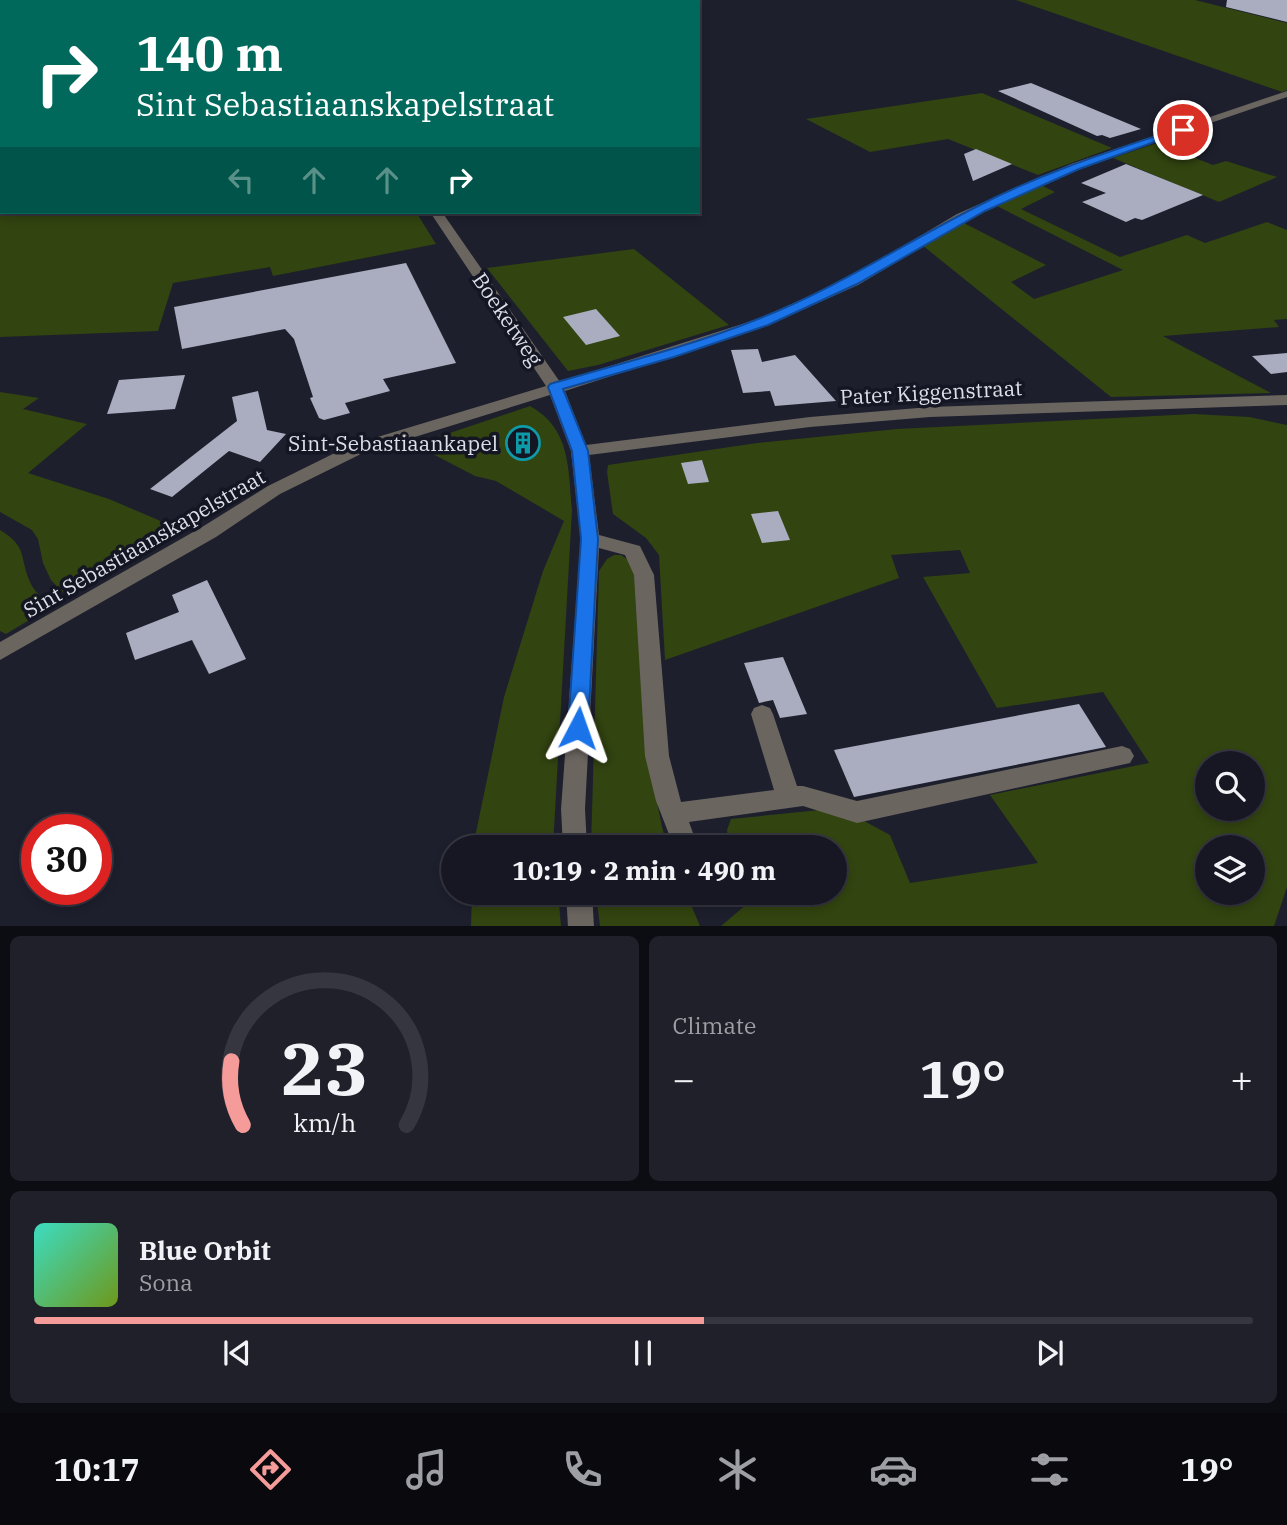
<!DOCTYPE html>
<html lang="en">
<head>
<meta charset="utf-8">
<style>
  body { margin:0; font-family:"IBM Plex Serif",serif; background:#1f202a; color:#f1f3f6; height:100vh; display:flex; flex-direction:column; font-size:26px; white-space:nowrap }
  * { box-sizing:border-box; margin:0 }
  p { font-size:23px; color:#9e9fa5 }
  .icon { flex:none; width:38px; height:38px; fill:none; stroke:currentColor; stroke-width:2; stroke-linecap:round; stroke-linejoin:round }
  .map { position:relative; height:926px; overflow:hidden }
  .panel { display:flex; flex-direction:column; gap:10px; padding:10px; background:#0c0d13; flex:1 }
  .panel>* { flex:none }
  .top-card { position:absolute; left:0px; top:0px; width:700px; height:214px; box-shadow:0 4px 10px #0003,0 0 0 2px #353640; background:#00695c; color:#fff; overflow:hidden }
  .tools { position:absolute; left:1195px; top:751px; display:grid; gap:14px }
  .tools a { display:grid; place-items:center; width:70px; height:70px; border-radius:50%; background:#161722; box-shadow:0 4px 10px #0003,0 0 0 2px #353640; font-size:35px }
  .speed { position:absolute; left:21px; top:814px; display:flex; gap:14px; font-size:35px; font-weight:700; text-align:center }
  .speed>* { display:grid; place-content:center; width:91px; height:91px; border-radius:50%; background:#161722; box-shadow:0 4px 10px #0003,0 0 0 2px #353640; line-height:1 }
  .speed .limit { border:10px solid #d22; background:#fff; color:#111 }
  .pin { position:absolute; display:grid; place-items:center; width:60px; height:60px; color:#fff; margin:-30px; border:4px solid #fff; border-radius:50%; box-shadow:0 2px 7px #0007 }
  .me { position:absolute; width:77px; margin:-38px; rotate:4deg; stroke-linejoin:round; filter:drop-shadow(0 0 5px #0008) }
  .turn { display:flex; align-items:center; gap:24px; height:147px; padding:0 21px; font-size:32px }
  .turn .icon { width:91px; height:91px; stroke-width:2.5 }
  .turn b { display:block; font-size:49px; line-height:60px }
  .lanes { display:flex; align-items:center; height:66px; padding:0 21px; background:#0003; justify-content:center; gap:35px; direction:ltr }
  .lanes .off { opacity:.35 }
  .big { font-size:52px; font-weight:700; line-height:1.1 }
  .panel .tile { flex:1; display:flex; flex-direction:column; justify-content:center; gap:10px; min-width:0; padding:0 24px; border-radius:10px; background:#1f202a }
  .panel .dial { align-items:center; gap:0 }
  .dial svg { height:182px; overflow:visible; fill:none; stroke:#353640; stroke-width:7; stroke-linecap:round; text-anchor:middle }
  .dial text { fill:#f1f3f6; stroke:none }
  .song { display:flex; align-items:center; gap:21px }
  .cover { width:84px; height:84px; border-radius:10px; background:linear-gradient(135deg,hsl(170 70% 55%),hsl(80 70% 35%)) }
  .played { height:7px; border-radius:4px; background:linear-gradient(90deg,#f59b9a 55%,#353640 55%) }
  .keys { display:flex; justify-content:space-around; direction:ltr }
  .heat { display:flex; justify-content:space-between; align-items:center; font-size:38px; direction:ltr }
  .panel .tiles { flex:1; display:grid; gap:10px; grid-template-columns:1fr 1fr }
  .tile:last-child { grid-column:span 2 }
  .trip { position:absolute; left:441px; top:835px; width:406px; height:70px; border-radius:35px; background:#161722; box-shadow:0 4px 10px #0003,0 0 0 2px #353640; font-weight:700; line-height:70px; text-align:center }
  .menu { display:flex; height:112px; justify-content:space-around; align-items:center; background:#09090e; color:#9e9fa5 }
  .menu .icon { width:49px; height:49px }
  .menu .active { color:#f59b9a }
  .menu b { font-size:32px; color:#f1f3f6 }
  .map>svg:first-child { display:block }
  .green { fill:#324410; fill-rule:evenodd }
  .building { fill:#aaadbf }
  .lines { fill:none; stroke-linecap:round; stroke-linejoin:round }
  .minor { fill:#6b6560; fill-rule:evenodd }
  .route { fill:#1a73e8; stroke:#114b97; stroke-width:2 }
  .labels { text-anchor:middle; dominant-baseline:central; stroke-width:7; stroke-linejoin:round; paint-order:stroke }
  .street-label { font-size:21px; fill:#dddfe8; stroke:#141623 }
  .poi-label { font-size:21px; fill:#dddfe8; stroke:#141623; text-anchor:end }
</style>
</head>
<body>
<div class="map">
<svg width="1287" height="927" viewBox="0 0 1287 927">
  <rect width="100%" height="100%" fill="#1d1f2d"/>
  <g class="green">
    <path d="M1016,0H1195L1287,23V90L1282,92Z"/>
    <path d="M982,93L1112,148L1038,175L948,139L870,152L806,119Z"/>
    <path d="M0,139L2,212H416L436,244L273,276L270,267L173,283L158,331L0,337Z"/>
    <path d="M1157,143L1213,165L1226,161L1277,177L1219,202L1113,158Z"/>
    <path d="M1041,185L1055,192L1021,209L1120,257L1187,235L1205,243L1267,222L1287,230V319L1274,320L1279,327L1163,336L1271,393L1111,397L922,245L962,222L1046,265L1011,282L1034,299L1123,270L997,206Z"/>
    <path d="M634,249L729,325L598,365L568,371L487,268Z"/>
    <path d="M0,392L39,398L23,409L87,424L28,473L109,499L184,531L68,598L51,580L43,563L38,539L32,530L0,512Z"/>
    <path d="M530,406C571,429 568,468 572,510L553,847H473L504,697L543,571L564,521L496,481L475,476L427,451L411,446Z"/>
    <path d="M1194,414L1249,417L1287,425V887L1274,926H721L747,904L750,893L835,892V847H729L727,830L731,819L840,808L890,835L910,883L1038,863L990,795L1149,763L1103,692L997,708L923,577L970,573L960,550L891,555L899,578L665,660L659,555L646,538L613,514L607,472L608,465L757,443L897,429ZM1208,763H1253V808H1208ZM1208,847H1253V892H1208Z"/>
    <path d="M0,530C30,548 18,559 32,586C37,594 44,601 51,607L6,634L0,631Z"/>
    <path d="M614,555H621L636,565C642,660 643,755 667,847H591L599,571L607,559Z"/>
    <path d="M472,893H558L561,926H471Z"/>
    <path d="M596,893H686L700,926H600Z"/>
  </g>
  <g class="building">
    <path d="M1227,0H1287V22L1226,7Z"/>
    <path d="M1031,83L1141,129L1110,138L1102,135L1097,136L998,91Z"/>
    <path d="M976,149L1012,164L973,181L964,154Z"/>
    <path d="M1126,164L1203,195L1142,220L1135,218L1126,222L1082,202L1106,193L1081,183Z"/>
    <path d="M406,263L456,363L383,379L390,391L345,403L350,413L324,420L319,418L310,398L313,397L294,339L285,329L182,349L174,307Z"/>
    <path d="M596,309L620,336L586,345L563,317Z"/>
    <path d="M758,349L762,362L795,355L836,401L775,406L770,391L743,393L731,350Z"/>
    <path d="M1287,353V372L1271,374L1252,356Z"/>
    <path d="M185,375L175,409L107,414L119,380Z"/>
    <path d="M258,391L267,430L286,434L260,462L229,451L172,497L150,489L237,421L232,397Z"/>
    <path d="M702,460L709,482L688,484L681,463Z"/>
    <path d="M778,511L790,540L762,543L751,514Z"/>
    <path d="M207,580L246,659L209,674L192,640L135,660L126,633L179,612L172,595Z"/>
    <path d="M783,657L807,714L780,718L773,700L759,703L744,663Z"/>
    <path d="M1079,704L1106,747L854,797L834,750Z"/>
  </g>
  <g class="lines">
    <g class="minor">
      <rect x="378" y="0" width="8" height="2"/>
      <path d="M1287,91V97L1079,168L967,220L858,285L768,325L565,391L586,445L810,417L930,407L1287,395V405L930,417L810,427L589,455L599,535L640,546L654,575L669,756L681,802L774,790L751,714L754,708L762,705L770,708L773,714L797,786H803L857,801L1122,746L1130,749L1134,756L1130,763L857,823L803,806L689,822L698,847H674L656,801L645,756L634,575L625,555L599,548L585,809L587,847H563L561,809L581,539L571,451L550,395L363,453L280,494L216,537L0,660V642L202,527L268,486L351,445L546,386L430,212H442L560,382L758,319L848,279L957,214L1071,164Z"/>
      <path d="M566,892H592L594,927H568Z"/>
    </g>
  </g>
  <path class="route" d="M1180,128L1188,130L1079,169L985,211L857,284L768,325L674,357L563,389L588,451L598,539L588,728L585,734L578,736L571,734L568,728L581,539L572,451L548,387L550,384C619,364 691,346 758,319C835,289 903,244 976,207C1041,173 1111,151 1180,128Z"/>
  <defs>
    <g id="building-ring" transform="scale(1.75)"><circle r="9.5" fill="#141623" stroke="#0f9aa8" stroke-width="1.5"/><path d="M-4-6H4V6H1V3H-1V6H-4ZM-2.5-4.3h1.7v1.8h-1.7ZM.8-4.3h1.7v1.8H.8ZM-2.5-1h1.7V.8h-1.7ZM.8-1h1.7V.8H.8Z" fill="#0f9aa8"/></g>
  </defs>
  <g fill-rule="evenodd">
    <use href="#building-ring" x="523" y="443"/>
  </g>
  <g class="labels">
    <g class="street-label">
      <text transform="translate(508 319) rotate(56)">Boeketweg</text>
      <text transform="translate(931 392) rotate(-3)">Pater Kiggenstraat</text>
      <text transform="translate(144 543) rotate(-30)">Sint Sebastiaanskapelstraat</text>
    </g>
    <g class="poi-label">
      <text x="498" y="443">Sint-Sebastiaankapel</text>
    </g>
  </g>
</svg>
<div class="tools">
<a><svg class="icon" aria-label="search" viewBox="0 0 24 24"><circle cx="10" cy="10" r="6"/><path d="M15 15l6 6"/></svg></a>
<a><svg class="icon" aria-label="layers" viewBox="0 0 24 24"><path d="M12 4l9 5-9 5-9-5zM3 14l9 5 9-5"/></svg></a>
</div>
<div class="speed"><div class="limit">30</div></div>
<div class="pin" style="left:1183px;top:130px;background:#d93025"><svg class="icon" aria-label="arrive" viewBox="0 0 24 24"><path d="M6 21V4h12l-3 4 3 4H6"/></svg></div>
<svg class="me" style="left:578px;top:728px" viewBox="-20 -20 40 40"><path d="M0-17L14 15 0 8-14 15z" fill="#1a73e8" stroke="#fff" stroke-width="4"/></svg>
<div class="trip">10:19 · 2 min · 490 m</div>
<div class="top-card">
<div class="turn"><svg class="icon" aria-label="right" viewBox="0 0 24 24"><path d="M7 20v-9h11M14 6l5 5-5 5"/></svg><div><b>140 m</b>Sint Sebastiaanskapelstraat</div></div>
<div class="lanes"><svg class="icon off" aria-label="left" viewBox="0 0 24 24"><path d="M17 20v-9H6M10 6l-5 5 5 5"/></svg><svg class="icon off" aria-label="ahead" viewBox="0 0 24 24"><path d="M12 20V5M6 11l6-6 6 6"/></svg><svg class="icon off" aria-label="ahead" viewBox="0 0 24 24"><path d="M12 20V5M6 11l6-6 6 6"/></svg><svg class="icon" aria-label="right" viewBox="0 0 24 24"><path d="M7 20v-9h11M14 6l5 5-5 5"/></svg></div>
</div>
</div>
<section class="panel">
<div class="tiles">
<div class="tile dial"><svg viewBox="0 0 100 80">
<path d="M14 69A42 42 0 1 1 86 69"/>
<path d="M14 69A42 42 0 0 1 9 41" stroke="#f59b9a"/>
<text x="50" y="56" font-size="32" font-weight="700">23</text>
<text x="50" y="72" font-size="11">km/h</text>
</svg></div>
<div class="tile"><p>Climate</p>
<div class="heat"><a>−</a><b class="big">19°</b><a>+</a></div>
</div>
<div class="tile">
<div class="song"><i class="cover"></i><div><b>Blue Orbit</b><p>Sona</p></div></div>
<div class="played"></div>
<div class="keys"><svg class="icon" aria-label="previous" viewBox="0 0 24 24"><path d="M18 5L8 12l10 7zM5 5v14"/></svg><svg class="icon" aria-label="pause" viewBox="0 0 24 24"><path d="M8 5v14M16 5v14"/></svg><svg class="icon" aria-label="next" viewBox="0 0 24 24"><path d="M6 5l10 7-10 7zM19 5v14"/></svg></div>
</div>
</div>
</section>
<nav class="menu">
<b>10:17</b>
<svg class="icon active" aria-label="directions" viewBox="0 0 24 24"><path d="M12 3l9 9-9 9-9-9zM9 14v-3h6M13 9l2 2-2 2"/></svg>
<svg class="icon" aria-label="music" viewBox="0 0 24 24"><path d="M9 18V5l10-2v13"/><circle cx="6" cy="18" r="3"/><circle cx="16" cy="16" r="3"/></svg>
<svg class="icon" aria-label="phone" viewBox="0 0 24 24"><path d="M5 4h4l2 5-3 2q2 4 5 5l2-3 5 2v4C11 20 4 13 5 4z"/></svg>
<svg class="icon" aria-label="climate" viewBox="0 0 24 24"><path d="M12 3v18M4 7l16 10M4 17L20 7"/></svg>
<svg class="icon" aria-label="car" viewBox="0 0 24 24"><path d="M5 17H2v-5l4-1 3-4h7l3 4 3 1v5h-3M9 17h6M6 11h13"/><circle cx="7" cy="17" r="2"/><circle cx="17" cy="17" r="2"/></svg>
<svg class="icon" aria-label="filters" viewBox="0 0 24 24"><path d="M4 7h16M4 17h16"/><circle cx="9" cy="7" r="2"/><circle cx="15" cy="17" r="2"/></svg>
<b>19°</b>
</nav>
</body>
</html>
